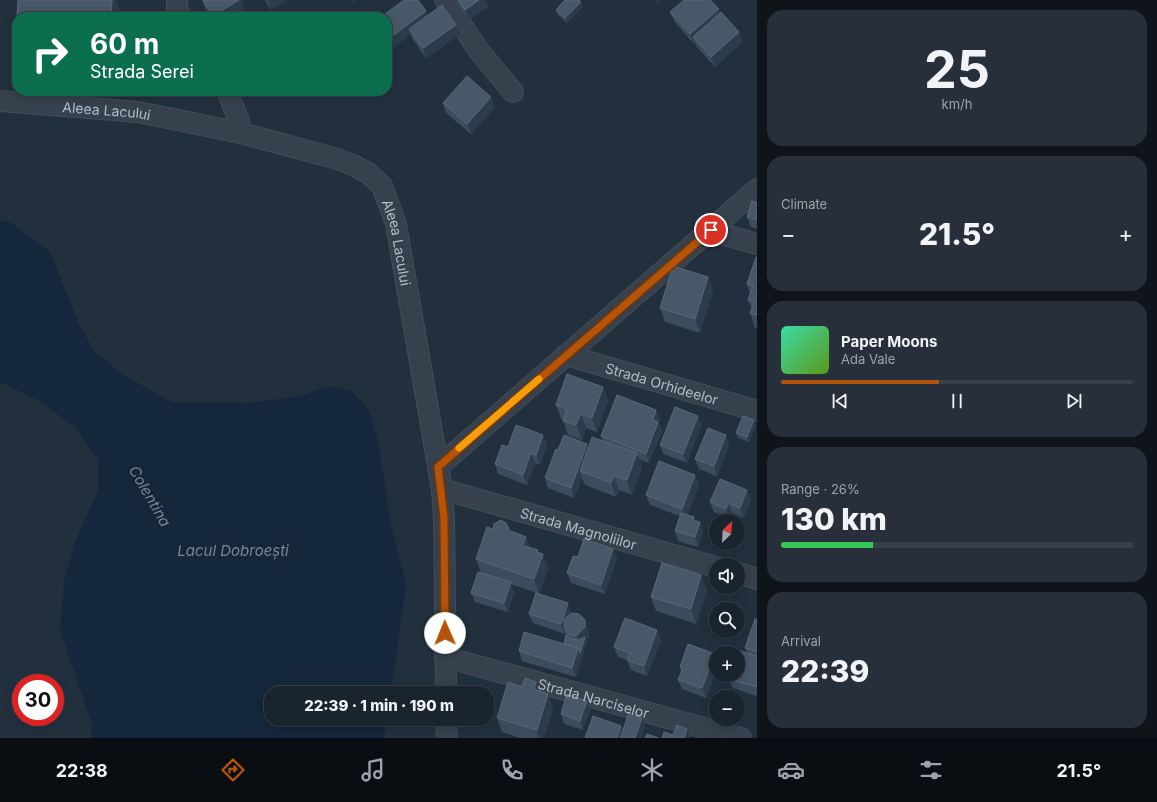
<!DOCTYPE html>
<html lang="en">
<head>
<meta charset="utf-8">
<style>
  body { margin:0; font-family:Inter,sans-serif; background:#27303a; color:#f1f3f6; height:100vh; display:flex; flex-direction:column; font-size:15px; white-space:nowrap }
  * { box-sizing:border-box; margin:0 }
  p { font-size:13px; color:#9fa4aa }
  .icon { flex:none; width:22px; height:22px; fill:none; stroke:currentColor; stroke-width:2; stroke-linecap:round; stroke-linejoin:round }
  .map { position:relative; flex:1; overflow:hidden }
  .side { display:flex; flex-direction:column; gap:10px; padding:10px; background:#0e1419; width:400px }
  .side>* { flex:none }
  .hud { position:absolute; left:12px; top:12px; width:380px; height:84px; border-radius:16px; box-shadow:0 2px 10px #0003,0 0 0 1px #38414a; background:#0b6e4f; color:#fff; overflow:hidden }
  .needle { width:26px; rotate:25deg }
  .tools { position:absolute; left:709px; top:514px; display:grid; gap:8px }
  .tools a { display:grid; place-items:center; width:36px; height:36px; border-radius:50%; background:#1a242e; box-shadow:0 2px 10px #0003,0 0 0 1px #38414a; font-size:20px }
  .speed { position:absolute; left:12px; top:674px; display:flex; gap:8px; font-size:20px; font-weight:700; text-align:center }
  .speed>* { display:grid; place-content:center; width:52px; height:52px; border-radius:50%; background:#1a242e; box-shadow:0 2px 10px #0003,0 0 0 1px #38414a; line-height:1 }
  .speed .limit { border:6px solid #d22; background:#fff; color:#111 }
  .pin { position:absolute; display:grid; place-items:center; width:34px; height:34px; color:#fff; margin:-17px; border:2px solid #fff; border-radius:50%; box-shadow:0 1px 4px #0007 }
  .me { position:absolute; width:44px; margin:-22px; rotate:359deg; stroke-linejoin:round; filter:drop-shadow(0 0 3px #0008) }
  .turn { display:flex; align-items:center; gap:14px; height:84px; padding:0 12px; font-size:18px }
  .turn .icon { width:52px; height:52px; stroke-width:2.5 }
  .turn b { display:block; font-size:28px; line-height:34px }
  .big { font-size:30px; font-weight:800; line-height:1.1 }
  .side .tile { flex:1; display:flex; flex-direction:column; justify-content:center; gap:6px; min-width:0; padding:0 14px; border-radius:16px; background:#27303a }
  .side .dial { align-items:center; gap:0 }
  .dial b { font-size:52px; line-height:1 }
  .song { display:flex; align-items:center; gap:12px }
  .cover { width:48px; height:48px; border-radius:6px; background:linear-gradient(135deg,hsl(160 70% 55%),hsl(90 70% 35%)) }
  .played { height:4px; border-radius:2px; background:linear-gradient(90deg,#b45309 45%,#38414a 45%) }
  .keys { display:flex; justify-content:space-around; direction:ltr }
  .heat { display:flex; justify-content:space-between; align-items:center; font-size:22px; direction:ltr }
  .charge { height:6px; border-radius:3px; background:linear-gradient(90deg,#34c759 26%,#38414a 0) }
  .trip { position:absolute; left:264px; top:686px; width:230px; height:40px; border-radius:16px; background:#1a242e; box-shadow:0 2px 10px #0003,0 0 0 1px #38414a; font-weight:800; line-height:40px; text-align:center }
  .tab-bar { display:flex; height:64px; justify-content:space-around; align-items:center; background:#0a0e12; color:#9fa4aa }
  .tab-bar .icon { width:28px; height:28px }
  .tab-bar .selected { color:#b45309 }
  .tab-bar b { font-size:18px; color:#f1f3f6 }
  main { display:flex; flex:1; min-height:0 }
  .map>svg:first-child { display:block }
  .water { fill:#14273c }
  .lines { fill:none; stroke-linecap:round; stroke-linejoin:round }
  .minor-casing { stroke:#424d59; stroke-width:22 }
  .minor { stroke:#36414d; stroke-width:20 }
  .wall { fill:#3c4c5c }
  .shaded-wall { fill:#2c3c4b }
  .building { fill:#485868; stroke:#596877 }
  .route-casing { stroke:#753606; stroke-width:10 }
  .route { stroke:#b45309; stroke-width:7 }
  .slow { stroke:#f59e0b; stroke-width:7 }
  .labels { text-anchor:middle; dominant-baseline:central; stroke-width:4; stroke-linejoin:round; paint-order:stroke }
  .street-label { font-size:14px; fill:#b1bcc9; stroke:#1b2632 }
  .water-label { font-size:15px; font-style:italic; fill:#6889aa; stroke:#1b2632 }
</style>
</head>
<body>
<main>
<div class="map">
<svg width="757" height="738" viewBox="0 0 757 738">
  <rect width="100%" height="100%" fill="#22303e"/>
  <path class="water" d="M0,220L12,223L50,252L80,327L95,352L122,374L172,402L251,403L300,396L327,386L351,391L369,410L378,441L390,519L406,585L391,693H271V719H387L384,738H91L92,724L60,630L64,582L74,544L98,491V459L74,426L37,400L0,382Z"/>
  <g class="lines">
    <g class="minor-casing">
      <g id="minor">
        <path d="M177,0V9L182,17"/>
        <path d="M445,0L479,51L513,92"/>
        <path d="M227,91L239,121L241,133"/>
        <path id="s1" d="M0,101L138,112L241,133L334,158L353,165L368,173L382,186L396,224L442,489L444,518L446,693"/>
        <path d="M711,231L757,244"/>
        <path id="s2" d="M566,355L757,411"/>
        <path d="M438,467L757,189"/>
        <path id="s3" d="M442,489L716,567"/>
        <path d="M738,573L757,579"/>
        <path id="s4" d="M445,657L741,738"/>
        <path d="M446,719L447,738"/>
      </g>
    </g>
    <use href="#minor" class="minor"/>
  </g>
  <g class="wall">
    <path d="M202,0H241L244,9L231,17H211L205,8Z"/>
    <path d="M265,0H287L271,10Z"/>
    <path d="M457,0H485L488,7L469,19L458,4Z"/>
    <path d="M583,6L567,23L558,15L556,10Z"/>
    <path d="M426,11L427,16L460,34L426,58L412,38L411,34L387,52V17Z"/>
    <path d="M670,12L720,13L739,32L742,42L715,67L697,47L695,43L694,44L674,21Z"/>
    <path d="M443,103L495,107L471,134L446,113Z"/>
    <path d="M757,203V229L751,227L747,217Z"/>
    <path d="M757,257V328H755L750,313L752,309L748,300L750,294L747,284Z"/>
    <path d="M708,277L713,291L700,333L665,322L660,308Z"/>
    <path d="M603,387L608,401L597,432L586,428L582,440L568,435L563,420L561,419L556,405Z"/>
    <path d="M656,410L660,420L659,423L662,432L649,463L639,459L642,467L632,495L619,490L616,497L585,485L582,478L574,498L548,488L545,478L558,450L588,447L603,441L601,436Z"/>
    <path d="M698,416L701,426L687,463L663,454L660,445Z"/>
    <path d="M756,425L749,442L738,438L736,433Z"/>
    <path d="M543,435L547,445L540,465L535,463L527,485L498,474L495,464L508,447Z"/>
    <path d="M729,445L717,476L699,469L695,459Z"/>
    <path d="M699,485L687,515L695,520L700,522L703,531L698,547L678,541L675,531L680,516L650,505L646,495Z"/>
    <path d="M751,500L744,518L732,513L729,518L714,512L710,502Z"/>
    <path d="M493,529L510,531L526,537L530,547L539,553L543,554L548,569L539,594L511,584L514,592L508,612L475,602L471,593L481,573L476,559Z"/>
    <path d="M613,549L617,558L605,594L571,583L567,573Z"/>
    <path d="M707,590L696,624L656,611L651,597Z"/>
    <path d="M571,613V614L588,629L589,637L586,640L587,642L576,677L522,661L519,651L564,643L566,635L565,632V634L533,623L529,614Z"/>
    <path d="M757,619V696L733,688L729,679L747,652L745,648Z"/>
    <path d="M661,640L647,676L631,670L627,660L618,657L614,647Z"/>
    <path d="M715,654L716,658V670L706,698L682,689L678,680L681,672L680,667Z"/>
    <path d="M522,687L540,691L553,708L544,738H520L502,732L497,718Z"/>
    <path d="M590,710L583,730L564,724L561,714Z"/>
  </g>
  <g class="shaded-wall">
    <path d="M112,0H116L119,8V17H111Z"/>
    <path d="M239,0H241L244,9L231,17H214L213,16Z"/>
    <path d="M268,0H287L271,10Z"/>
    <path d="M351,0H356L352,3Z"/>
    <path d="M479,0H485L488,7L469,19L465,10Z"/>
    <path d="M655,0H661L656,4Z"/>
    <path d="M581,2L583,6L567,23L565,18Z"/>
    <path d="M719,9L722,19L693,37L695,43L694,44L690,34Z"/>
    <path d="M426,11L429,21L409,29L411,34L387,52V40Z"/>
    <path d="M456,25L460,34L426,58L423,48Z"/>
    <path d="M739,32L742,42L715,67L711,57Z"/>
    <path d="M491,97L495,107L471,134L467,124Z"/>
    <path d="M708,277L713,291L700,333L695,319Z"/>
    <path d="M603,387L608,401L597,432L592,418Z"/>
    <path d="M656,410L660,420L659,423L662,432L649,463L646,454L653,420Z"/>
    <path d="M581,414L586,428L582,440L576,425Z"/>
    <path d="M698,416L701,426L687,463L683,454Z"/>
    <path d="M754,420L756,425L749,442L747,437Z"/>
    <path d="M543,435L547,445L540,465L536,455Z"/>
    <path d="M726,435L729,445L717,476L714,466Z"/>
    <path d="M587,444L591,454L580,471L582,478L574,498L571,488Z"/>
    <path d="M531,453L535,463L527,485L523,475Z"/>
    <path d="M637,453L642,467L632,495L627,480Z"/>
    <path d="M695,475L699,485L686,519L682,509Z"/>
    <path d="M614,476L619,490L616,497L611,483Z"/>
    <path d="M747,490L751,500L744,518L740,508Z"/>
    <path d="M728,503L732,513L729,518L726,509Z"/>
    <path d="M700,522L703,531L698,547L695,537Z"/>
    <path d="M526,537L531,551L522,547Z"/>
    <path d="M613,549L617,558L605,594L601,585Z"/>
    <path d="M538,550L541,559L543,554L548,569L539,594L534,579Z"/>
    <path d="M701,575L707,590L696,624L691,609Z"/>
    <path d="M511,582L514,592L508,612L504,603Z"/>
    <path d="M568,603L571,613L566,631L565,630V634L561,624Z"/>
    <path d="M585,620L588,629L589,637L586,640L587,642L576,677L572,668L578,648L581,645L577,635Z"/>
    <path d="M657,630L661,640L647,676L644,666Z"/>
    <path d="M715,654L716,658V670L706,698L702,688Z"/>
    <path d="M536,682L541,696L534,689Z"/>
    <path d="M548,694L553,708L544,738H539L537,730Z"/>
    <path d="M587,701L590,710L583,730L580,721Z"/>
    <path d="M642,718L645,727L642,738H635Z"/>
    <path d="M621,726L625,736L624,738H617Z"/>
    <path d="M687,729L691,738H684Z"/>
  </g>
  <g class="building">
    <path d="M18,0H112L111,17H17V49L15,48Z"/>
    <path d="M203,0H239L213,16Z"/>
    <path d="M404,0H418L426,11L387,40V17H381Z"/>
    <path d="M458,0H479L465,10Z"/>
    <path d="M565,0H579L581,2L565,18L556,10Z"/>
    <path d="M684,0H710L719,9L690,34L670,12Z"/>
    <path d="M442,5L456,25L423,48L409,29Z"/>
    <path d="M721,12L739,32L711,57L693,37Z"/>
    <path d="M467,76L491,97L467,124L443,103Z"/>
    <path d="M752,201L757,203V220L747,217Z"/>
    <path d="M756,257H757V315L750,313L754,302L748,300L753,286L747,284Z"/>
    <path d="M673,266L708,277L695,319L660,308Z"/>
    <path d="M567,374L603,387L592,418L581,414L576,425L563,421L567,409L556,405Z"/>
    <path d="M617,395L656,410L653,420L658,422L646,454L601,436Z"/>
    <path d="M675,407L698,416L683,454L660,445Z"/>
    <path d="M743,416L754,420L747,437L736,433Z"/>
    <path d="M516,425L543,435L536,455L531,453L523,475L495,464L502,445L508,447Z"/>
    <path d="M708,428L726,435L714,466L695,459Z"/>
    <path d="M564,435L587,444L571,488L545,478L556,449L558,450Z"/>
    <path d="M592,437L637,453L627,480L614,476L611,483L580,471Z"/>
    <path d="M659,461L695,475L682,509L646,495Z"/>
    <path d="M720,479L747,490L740,508L728,503L726,509L710,502Z"/>
    <path d="M681,513L694,517L693,520L700,522L695,537L675,531Z"/>
    <path d="M501,520L506,523L509,528L508,530L526,537L522,547L524,548L525,546L538,550L537,552L543,554L534,579L476,559L487,527L493,529L494,524Z"/>
    <path d="M584,539L613,549L601,585L567,573L573,556L578,557Z"/>
    <path d="M662,563L701,575L691,609L651,597Z"/>
    <path d="M478,572L511,582L504,603L471,593Z"/>
    <path d="M536,593L568,603L561,624L529,614Z"/>
    <path d="M572,613L579,614L585,620V627L577,635H570L565,630L564,619Z"/>
    <path d="M625,618L657,630L644,666L627,660L630,653L614,647Z"/>
    <path d="M755,619H757V652L745,648Z"/>
    <path d="M524,632L578,648L572,668L519,651Z"/>
    <path d="M566,635L572,639L579,640L585,637L580,653L578,648L564,643Z"/>
    <path d="M688,644L715,654L702,688L678,680L683,668L680,667Z"/>
    <path d="M738,650L757,656V687L729,679L731,675H738V653H737Z"/>
    <path d="M525,678L536,682L534,689L548,694L537,730L497,718L508,682L522,687Z"/>
    <path d="M567,694L587,701L580,721L561,714Z"/>
    <path d="M629,713L642,718L635,738H620Z"/>
    <path d="M593,716L621,726L617,738H585Z"/>
    <path d="M677,725L687,729L684,738H662L664,732L673,735Z"/>
    <path d="M647,734L659,738H645Z"/>
  </g>
  <g class="lines">
    <g class="route-casing">
      <path id="route" d="M445,633L444,518L438,467L711,230"/>
    </g>
    <use href="#route" class="route"/>
    <path class="slow" d="M459,448L539,379"/>
  </g>
  <g class="labels">
    <g class="street-label">
      <text stroke="none"><textPath href="#s1" startOffset="107">Aleea Lacului</textPath></text>
      <text stroke="none"><textPath href="#s1" startOffset="455">Aleea Lacului</textPath></text>
      <text stroke="none"><textPath href="#s2" startOffset="100">Strada Orhideelor</textPath></text>
      <text stroke="none"><textPath href="#s3" startOffset="142">Strada Magnoliilor</textPath></text>
      <text stroke="none"><textPath href="#s4" startOffset="154">Strada Narciselor</textPath></text>
    </g>
    <g class="water-label">
      <text transform="translate(150 496) rotate(60)">Colentina</text>
      <text x="233" y="550">Lacul Dobroești</text>
    </g>
  </g>
</svg>
<div class="tools">
<a><svg class="needle" viewBox="-14 -14 28 28"><path d="M0-13l5 13h-10z" fill="#e53935"/><path d="M0 13l5-13h-10z" fill="#9fa4aa"/></svg></a>
<a><svg class="icon" aria-label="sound" viewBox="0 0 24 24"><path d="M4 9h4l5-4v14l-5-4H4zM17 9q2 3 0 6"/></svg></a>
<a><svg class="icon" aria-label="search" viewBox="0 0 24 24"><circle cx="10" cy="10" r="6"/><path d="M15 15l6 6"/></svg></a>
<a>+</a>
<a>−</a>
</div>
<div class="speed"><div class="limit">30</div></div>
<div class="pin" style="left:711px;top:230px;background:#d93025"><svg class="icon" aria-label="arrive" viewBox="0 0 24 24"><path d="M6 21V4h12l-3 4 3 4H6"/></svg></div>
<svg class="me" style="left:445px;top:633px" viewBox="-20 -20 40 40"><circle r="19" fill="#fff"/><path d="M0-13L10 11 0 6-10 11z" fill="#b45309"/></svg>
<div class="trip">22:39 · 1 min · 190 m</div>
<div class="hud">
<div class="turn"><svg class="icon" aria-label="right" viewBox="0 0 24 24"><path d="M7 20v-9h11M14 6l5 5-5 5"/></svg><div><b>60 m</b>Strada Serei</div></div>
</div>
</div>
<section class="side">
<div class="tile dial"><b>25</b><p>km/h</p></div>
<div class="tile"><p>Climate</p>
<div class="heat"><a>−</a><b class="big">21.5°</b><a>+</a></div>
</div>
<div class="tile">
<div class="song"><i class="cover"></i><div><b>Paper Moons</b><p>Ada Vale</p></div></div>
<div class="played"></div>
<div class="keys"><svg class="icon" aria-label="previous" viewBox="0 0 24 24"><path d="M18 5L8 12l10 7zM5 5v14"/></svg><svg class="icon" aria-label="pause" viewBox="0 0 24 24"><path d="M8 5v14M16 5v14"/></svg><svg class="icon" aria-label="next" viewBox="0 0 24 24"><path d="M6 5l10 7-10 7zM19 5v14"/></svg></div>
</div>
<div class="tile"><p>Range · 26%</p><b class="big">130 km</b><div class="charge"></div></div>
<div class="tile"><p>Arrival</p><b class="big">22:39</b></div>
</section>
</main>
<nav class="tab-bar">
<b>22:38</b>
<svg class="icon selected" aria-label="directions" viewBox="0 0 24 24"><path d="M12 3l9 9-9 9-9-9zM9 14v-3h6M13 9l2 2-2 2"/></svg>
<svg class="icon" aria-label="music" viewBox="0 0 24 24"><path d="M9 18V5l10-2v13"/><circle cx="6" cy="18" r="3"/><circle cx="16" cy="16" r="3"/></svg>
<svg class="icon" aria-label="phone" viewBox="0 0 24 24"><path d="M5 4h4l2 5-3 2q2 4 5 5l2-3 5 2v4C11 20 4 13 5 4z"/></svg>
<svg class="icon" aria-label="climate" viewBox="0 0 24 24"><path d="M12 3v18M4 7l16 10M4 17L20 7"/></svg>
<svg class="icon" aria-label="car" viewBox="0 0 24 24"><path d="M5 17H2v-5l4-1 3-4h7l3 4 3 1v5h-3M9 17h6M6 11h13"/><circle cx="7" cy="17" r="2"/><circle cx="17" cy="17" r="2"/></svg>
<svg class="icon" aria-label="filters" viewBox="0 0 24 24"><path d="M4 7h16M4 17h16"/><circle cx="9" cy="7" r="2"/><circle cx="15" cy="17" r="2"/></svg>
<b>21.5°</b>
</nav>
</body>
</html>
